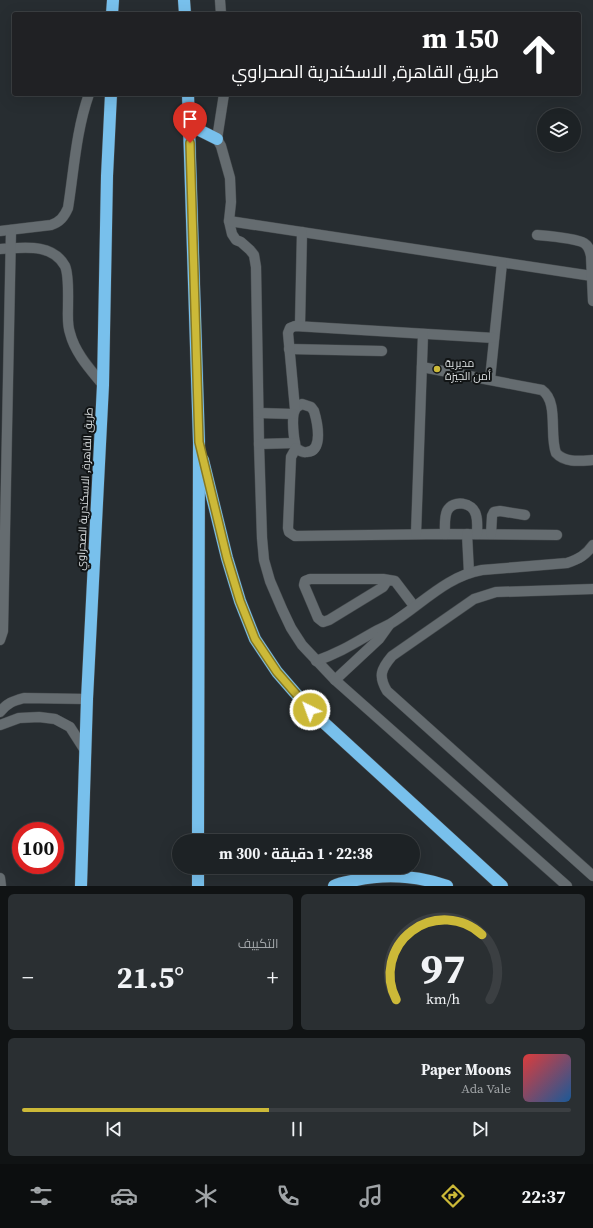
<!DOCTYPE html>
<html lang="ar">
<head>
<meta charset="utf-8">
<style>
  body { margin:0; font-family:"Source Serif 4",Cairo,serif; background:#2a2f32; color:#f1f3f6; direction:rtl; height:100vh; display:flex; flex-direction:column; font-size:15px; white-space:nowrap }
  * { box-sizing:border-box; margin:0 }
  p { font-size:13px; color:#a0a4a7 }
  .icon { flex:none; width:22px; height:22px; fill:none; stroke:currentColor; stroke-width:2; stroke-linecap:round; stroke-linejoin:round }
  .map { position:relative; height:886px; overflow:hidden; direction:ltr }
  .panel { display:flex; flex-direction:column; gap:8px; padding:8px; background:#101314; flex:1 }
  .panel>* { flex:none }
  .hud { position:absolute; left:12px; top:12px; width:569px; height:84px; border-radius:4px; box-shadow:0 4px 16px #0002,0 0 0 1px #3b3f42; direction:rtl; background:#202124; color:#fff; overflow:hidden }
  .controls { position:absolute; left:537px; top:108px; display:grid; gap:8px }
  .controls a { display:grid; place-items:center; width:44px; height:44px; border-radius:50%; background:#1d2225; box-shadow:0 4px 16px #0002,0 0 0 1px #3b3f42; font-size:20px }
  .speed { position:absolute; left:12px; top:822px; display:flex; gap:8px; font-size:20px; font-weight:700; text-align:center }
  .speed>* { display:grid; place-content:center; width:52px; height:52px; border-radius:50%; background:#1d2225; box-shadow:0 4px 16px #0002,0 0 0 1px #3b3f42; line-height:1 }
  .speed .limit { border:6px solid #d22; background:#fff; color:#111 }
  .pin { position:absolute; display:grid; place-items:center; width:34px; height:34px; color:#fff; margin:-41px -17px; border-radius:50% 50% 50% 0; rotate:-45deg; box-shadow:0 0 4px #0007 }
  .pin .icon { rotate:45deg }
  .me { position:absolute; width:44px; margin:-22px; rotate:318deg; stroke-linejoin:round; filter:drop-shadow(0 0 3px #0008) }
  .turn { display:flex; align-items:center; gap:14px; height:84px; padding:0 16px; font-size:18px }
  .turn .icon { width:52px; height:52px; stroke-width:2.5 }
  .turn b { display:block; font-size:28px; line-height:34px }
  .big { font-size:30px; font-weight:700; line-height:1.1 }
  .panel .card { flex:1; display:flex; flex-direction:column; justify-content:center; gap:6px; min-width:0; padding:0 14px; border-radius:6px; background:#2a2f32 }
  .panel .dial { align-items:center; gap:0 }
  .dial svg { height:104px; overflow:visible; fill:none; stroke:#3b3f42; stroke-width:7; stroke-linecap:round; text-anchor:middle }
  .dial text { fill:#f1f3f6; stroke:none }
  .song { display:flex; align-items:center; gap:12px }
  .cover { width:48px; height:48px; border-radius:6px; background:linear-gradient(135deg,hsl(0 70% 55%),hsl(210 70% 35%)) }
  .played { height:4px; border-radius:2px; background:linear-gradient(90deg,#ccb938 45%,#3b3f42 45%) }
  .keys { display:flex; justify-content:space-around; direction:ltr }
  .heat { display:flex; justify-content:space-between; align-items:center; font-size:22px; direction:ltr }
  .panel .tiles { flex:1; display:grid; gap:8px; grid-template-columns:1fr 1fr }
  .card:last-child { grid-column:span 2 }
  .trip { position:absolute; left:172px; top:834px; width:248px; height:40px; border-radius:20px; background:#1d2225; box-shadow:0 4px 16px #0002,0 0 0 1px #3b3f42; font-weight:700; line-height:40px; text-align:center; direction:rtl }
  .tabs { display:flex; height:64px; justify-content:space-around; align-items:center; background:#0c0e0f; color:#a0a4a7 }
  .tabs .icon { width:28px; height:28px }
  .tabs .current { color:#ccb938 }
  .tabs b { font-size:18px; color:#f1f3f6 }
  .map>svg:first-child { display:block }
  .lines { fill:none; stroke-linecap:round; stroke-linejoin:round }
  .minor-casing { stroke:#454a4d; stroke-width:11 }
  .highway-casing { stroke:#454a4d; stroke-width:13 }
  .minor { stroke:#656c70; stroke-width:10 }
  .highway { stroke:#78c0ec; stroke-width:12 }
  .route-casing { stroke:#857824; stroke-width:10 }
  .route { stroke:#ccb938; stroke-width:7 }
  .poi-dot { fill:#ccb938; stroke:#121516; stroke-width:1.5 }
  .labels { text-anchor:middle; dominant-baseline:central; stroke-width:4; stroke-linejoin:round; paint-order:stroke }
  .poi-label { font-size:11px; fill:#dbdfe1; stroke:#121516; text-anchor:start }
  .street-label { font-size:11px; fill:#dbdfe1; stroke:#121516 }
</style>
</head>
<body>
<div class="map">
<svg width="593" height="886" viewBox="0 0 593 886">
  <rect width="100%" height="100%" fill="#272d31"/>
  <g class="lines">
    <g class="minor-casing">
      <g id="minor">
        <path d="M220,0L221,14"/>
        <path d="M224,94L217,139L221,146L230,178L231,202L229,221L232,234L236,240L241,242L250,250L254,255L256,267L259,444L262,538L264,560L270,581L282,609L291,628L302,645L335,680L567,886"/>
        <path d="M229,221L592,276"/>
        <path d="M0,231L51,225C60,222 64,217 68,208C74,170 76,131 89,94"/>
        <path d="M537,235C548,236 575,238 584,243C589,246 590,251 591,256L593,301"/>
        <path d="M0,249C21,248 52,242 65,266C69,275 68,295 68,306C68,314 67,325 70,333C75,353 90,369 103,385"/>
        <path d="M300,325L302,232"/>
        <path d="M289,349L382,351"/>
        <path d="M422,367L542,390C559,402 549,435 556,453C565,463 580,461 593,460"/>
        <path d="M490,379L502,263"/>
        <path d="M302,404L311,407L314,411C317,421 324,451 307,452C303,453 300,451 296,448C294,440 291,417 295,410C296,407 299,406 302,404Z"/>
        <path d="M295,409L288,333L290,328L295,326L494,338"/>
        <path d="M259,413L293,414"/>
        <path d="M259,444L295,443"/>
        <path d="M296,448L291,457L288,528L289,532L295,536L445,534L557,535"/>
        <path d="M416,534L423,334"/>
        <path d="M445,534C445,527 444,518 447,511C453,499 473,502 476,515C478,521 477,528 477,534"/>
        <path d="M467,534L469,573"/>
        <path d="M491,534L492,516L494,512L500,511L525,515"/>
        <path d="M383,579L385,584L383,587L329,620L323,622L318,618L304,585L305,581L310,579H383L395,581L414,606"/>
        <path d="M593,589L496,592L474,599L392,656C381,669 378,676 387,691L593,876"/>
        <path d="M0,640L3,631L11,230"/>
        <path d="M316,661C339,653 353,644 374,632C379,629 385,627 390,624C420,606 446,576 482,570L567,563C579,559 586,555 593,545"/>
        <path d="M335,680L379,639L389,625"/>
        <path d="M0,712C7,703 13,701 24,698L87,699"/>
        <path d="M0,725L19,718L39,717L55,719L70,727L86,752"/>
        <path d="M0,878L1,886"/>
      </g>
    </g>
    <g class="highway-casing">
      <g id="highway">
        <path d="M184,0L185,14"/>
        <path d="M112,14L113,0"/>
        <path d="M188,94L199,442L198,841"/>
        <path d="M189,125L217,139"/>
        <path d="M203,460L227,558L240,601L255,639L277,672L310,710L502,886"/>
        <path d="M81,886L87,699L103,385L107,176L111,94"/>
        <path d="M198,886V867"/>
        <path d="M334,886C339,883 346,882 352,881C385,873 415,875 447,886"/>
      </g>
    </g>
    <use href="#minor" class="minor"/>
    <use href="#highway" class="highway"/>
  </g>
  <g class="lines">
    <g class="route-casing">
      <path id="route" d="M190,143L199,442L227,558L240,601L255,639L277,672L310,710"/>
    </g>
    <use href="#route" class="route"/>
  </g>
  <circle class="poi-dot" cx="437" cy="369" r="4"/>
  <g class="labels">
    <g class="poi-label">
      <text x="445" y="363">مديرية<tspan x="445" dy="13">أمن الجيزة</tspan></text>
    </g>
    <g class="street-label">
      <text transform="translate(85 489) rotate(-87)">طريق القاهرة, الاسكندرية الصحراوي</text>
    </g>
  </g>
</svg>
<div class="controls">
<a><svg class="icon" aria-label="layers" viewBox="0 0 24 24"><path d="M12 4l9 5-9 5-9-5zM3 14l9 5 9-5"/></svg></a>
</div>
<div class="speed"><div class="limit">100</div></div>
<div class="pin" style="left:190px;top:143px;background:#d93025"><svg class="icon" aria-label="arrive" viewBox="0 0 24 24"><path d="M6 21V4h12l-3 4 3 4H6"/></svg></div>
<svg class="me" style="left:310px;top:710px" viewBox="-20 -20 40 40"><circle r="17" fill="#ccb938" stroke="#fff" stroke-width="3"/><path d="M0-11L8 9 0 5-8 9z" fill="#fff"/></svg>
<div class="trip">22:38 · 1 دقيقة · 300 m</div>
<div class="hud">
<div class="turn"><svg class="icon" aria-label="ahead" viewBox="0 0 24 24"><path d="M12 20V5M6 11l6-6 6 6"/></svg><div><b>150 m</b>طريق القاهرة, الاسكندرية الصحراوي</div></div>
</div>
</div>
<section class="panel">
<div class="tiles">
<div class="card dial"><svg viewBox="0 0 100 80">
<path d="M14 69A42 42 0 1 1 86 69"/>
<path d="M14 69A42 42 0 0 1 80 19" stroke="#ccb938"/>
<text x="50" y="56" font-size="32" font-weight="700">97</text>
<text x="50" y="72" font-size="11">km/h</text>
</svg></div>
<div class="card"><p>التكييف</p>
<div class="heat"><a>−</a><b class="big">21.5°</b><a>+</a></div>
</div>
<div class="card">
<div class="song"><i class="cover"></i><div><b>Paper Moons</b><p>Ada Vale</p></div></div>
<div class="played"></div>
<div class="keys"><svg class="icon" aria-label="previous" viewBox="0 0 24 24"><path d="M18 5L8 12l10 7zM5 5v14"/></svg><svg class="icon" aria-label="pause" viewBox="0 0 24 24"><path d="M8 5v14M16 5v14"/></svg><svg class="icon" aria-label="next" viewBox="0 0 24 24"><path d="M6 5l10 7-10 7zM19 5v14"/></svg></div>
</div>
</div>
</section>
<nav class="tabs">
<b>22:37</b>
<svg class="icon current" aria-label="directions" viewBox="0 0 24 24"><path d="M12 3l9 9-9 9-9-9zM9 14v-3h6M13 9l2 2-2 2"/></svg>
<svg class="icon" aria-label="music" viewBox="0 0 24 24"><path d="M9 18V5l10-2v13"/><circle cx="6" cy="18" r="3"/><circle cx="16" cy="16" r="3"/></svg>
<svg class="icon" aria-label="phone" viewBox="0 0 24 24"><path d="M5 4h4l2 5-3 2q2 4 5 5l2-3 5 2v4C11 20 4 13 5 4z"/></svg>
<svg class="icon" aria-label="climate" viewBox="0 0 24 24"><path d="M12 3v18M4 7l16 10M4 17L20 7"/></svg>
<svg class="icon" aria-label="car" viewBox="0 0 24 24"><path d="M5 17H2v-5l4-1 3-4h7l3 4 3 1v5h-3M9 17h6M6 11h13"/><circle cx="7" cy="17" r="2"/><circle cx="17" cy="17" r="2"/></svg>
<svg class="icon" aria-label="filters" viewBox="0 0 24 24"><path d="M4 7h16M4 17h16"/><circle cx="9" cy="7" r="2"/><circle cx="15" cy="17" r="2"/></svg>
</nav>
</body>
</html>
